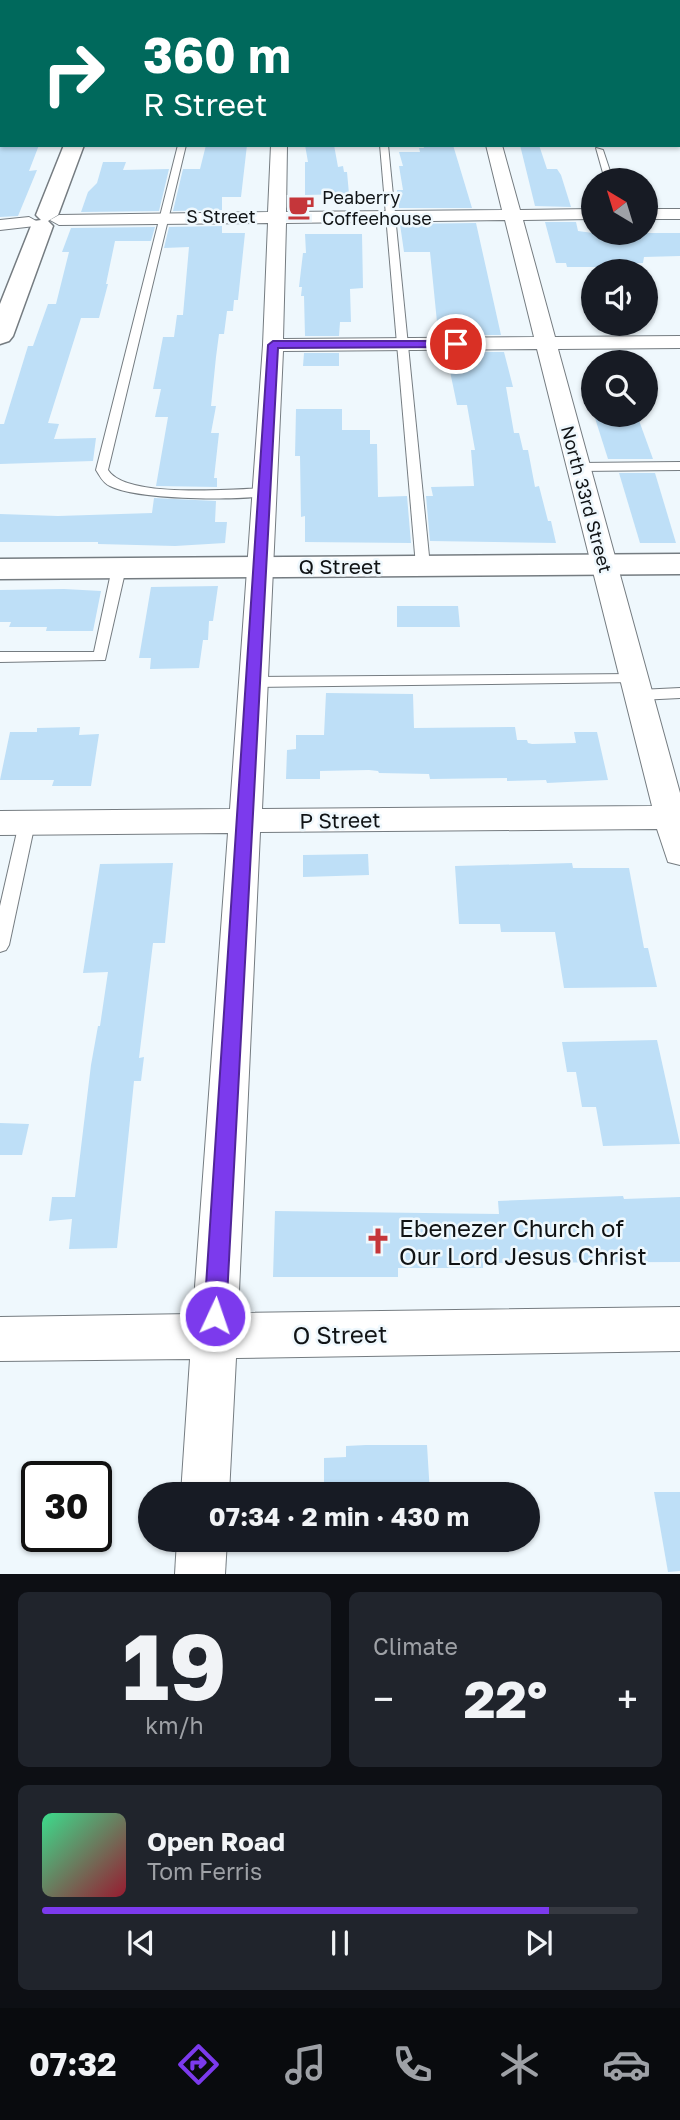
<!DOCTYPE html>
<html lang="en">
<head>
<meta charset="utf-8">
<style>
  body { margin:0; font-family:"Golos Text",sans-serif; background:#20242c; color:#f1f3f6; height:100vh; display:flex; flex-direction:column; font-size:26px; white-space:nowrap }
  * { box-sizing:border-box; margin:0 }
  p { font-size:23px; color:#9ea1a6 }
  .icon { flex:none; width:38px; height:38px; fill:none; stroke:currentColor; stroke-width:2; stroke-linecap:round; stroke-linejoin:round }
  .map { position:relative; height:1574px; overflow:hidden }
  .details { display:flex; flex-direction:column; gap:18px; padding:18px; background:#0d0f14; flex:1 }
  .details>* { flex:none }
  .guide { position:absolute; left:0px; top:0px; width:681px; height:147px; box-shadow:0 2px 5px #0004; background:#00695c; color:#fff; overflow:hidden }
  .needle { width:46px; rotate:322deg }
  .controls { position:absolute; left:581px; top:168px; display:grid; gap:14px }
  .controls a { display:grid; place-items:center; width:77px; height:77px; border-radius:50%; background:#171b24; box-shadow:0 2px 5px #0004; font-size:35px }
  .speed { position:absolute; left:21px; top:1461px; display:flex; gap:14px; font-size:35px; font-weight:700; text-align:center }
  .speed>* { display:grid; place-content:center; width:91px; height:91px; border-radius:50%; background:#171b24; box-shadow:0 2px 5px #0004; line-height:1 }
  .speed .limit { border:4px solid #111; border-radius:10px; background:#fff; color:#111 }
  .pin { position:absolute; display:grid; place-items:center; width:60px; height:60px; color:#fff; margin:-30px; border:4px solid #fff; border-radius:50%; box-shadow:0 2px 7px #0007 }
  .me { position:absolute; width:77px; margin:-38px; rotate:3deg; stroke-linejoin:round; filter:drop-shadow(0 0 5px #0008) }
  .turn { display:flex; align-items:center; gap:24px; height:147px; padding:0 28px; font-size:32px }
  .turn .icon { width:91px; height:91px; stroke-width:2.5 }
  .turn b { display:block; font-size:49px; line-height:60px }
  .big { font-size:52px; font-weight:700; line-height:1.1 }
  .details .tile { flex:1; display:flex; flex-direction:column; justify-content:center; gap:10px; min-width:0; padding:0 24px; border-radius:10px; background:#20242c }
  .details .dial { align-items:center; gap:0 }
  .dial b { font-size:91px; line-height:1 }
  .song { display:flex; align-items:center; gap:21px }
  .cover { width:84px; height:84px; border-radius:10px; background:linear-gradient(135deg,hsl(150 70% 55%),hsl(350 70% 35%)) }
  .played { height:7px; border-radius:4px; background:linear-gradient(90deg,#7c3aed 85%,#363941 85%) }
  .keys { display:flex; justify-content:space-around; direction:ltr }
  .heat { display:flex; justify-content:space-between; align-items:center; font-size:38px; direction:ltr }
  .details .tiles { flex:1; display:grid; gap:18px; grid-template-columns:1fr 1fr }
  .tile:last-child { grid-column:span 2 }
  .trip { position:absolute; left:138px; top:1482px; width:402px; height:70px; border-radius:35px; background:#171b24; box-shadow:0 2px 5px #0004; font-weight:700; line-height:70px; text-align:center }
  .tab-bar { display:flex; height:112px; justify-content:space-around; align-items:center; background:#090b0e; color:#9ea1a6 }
  .tab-bar .icon { width:49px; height:49px }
  .tab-bar .active { color:#7c3aed }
  .tab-bar b { font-size:32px; color:#f1f3f6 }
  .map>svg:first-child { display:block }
  .green { fill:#ffcac5 }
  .building { fill:#bedff7 }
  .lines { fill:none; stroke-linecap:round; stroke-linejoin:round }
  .service-casing { stroke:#757c81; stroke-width:2 }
  .minor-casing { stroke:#757c81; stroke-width:2 }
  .tertiary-casing { stroke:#757c81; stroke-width:3 }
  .service { fill:#fff; fill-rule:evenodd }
  .minor { fill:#fff; fill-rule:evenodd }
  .tertiary { fill:#fff; fill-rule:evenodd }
  .route { fill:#7c3aed; stroke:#51269a; stroke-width:2 }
  .labels { text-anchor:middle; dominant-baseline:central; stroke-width:5; stroke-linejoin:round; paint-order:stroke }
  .far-poi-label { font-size:18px; fill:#101315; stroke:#eff8fd; text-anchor:start }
  .far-street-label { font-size:18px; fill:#101315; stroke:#eff8fd }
  .street-label { font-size:21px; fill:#101315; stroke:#eff8fd }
  .near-poi-label { font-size:24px; fill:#101315; stroke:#eff8fd; text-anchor:start }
  .near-street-label { font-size:24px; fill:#101315; stroke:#eff8fd }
</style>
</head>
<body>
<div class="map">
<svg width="680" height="1574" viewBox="0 0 680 1574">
  <rect width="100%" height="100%" fill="#eff8fd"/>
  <path class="green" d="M463,0H680V133L679,2Z"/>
  <g class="building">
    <path d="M0,145H39L29,171L37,170L18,216L0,217Z"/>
    <path d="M206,145H247L241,197H222V210L173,211L183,169H200Z"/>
    <path d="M305,145H334L338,167L343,166L344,172H347L349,194L305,195V162H308Z"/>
    <path d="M423,145H453L472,208H399L397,190H403L399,166H403L399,152H420L419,148H424Z"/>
    <path d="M520,145H539L547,169H557L561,175L571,207L535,206Z"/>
    <path d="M103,162H126L123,170L169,169L159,211L81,212L88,192L97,183Z"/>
    <path d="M545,222H576L578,231L593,233H680V256L644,257L643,263L606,264L607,267H567L566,263H556Z"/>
    <path d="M476,223L501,335H442V332H438L430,252H404L400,224Z"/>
    <path d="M222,226V233H245L238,300H234L233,311H227L224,334H219L216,357L211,406H216L211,433H219L214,478H217V487L156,486L168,417H155L161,389H153L163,337H174L177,315H183L189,247L164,248L169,227Z"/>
    <path d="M155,227L151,241H115L106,284H108L99,318H81L48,423L59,424L54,439L96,438L93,461L0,464V424H4L28,346H33L48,304H56L69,252H62L71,228Z"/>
    <path d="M305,234H362L363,288L350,289L351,322H340L339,336H305L304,296H301L302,287H299L303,253H306Z"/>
    <path d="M446,352H504L513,387H506L514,433H519L523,450H528L535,487L539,486L548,521H551L556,543L430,541L426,496H433L431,487L474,486L471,450H475L467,405H457Z"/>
    <path d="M304,353H339V366H303Z"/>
    <path d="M296,409H342V430H370V444H377L378,497L407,496L411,543L305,542V516L301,517L300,456H295Z"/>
    <path d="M594,415H637L653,459H608Z"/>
    <path d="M619,473H655L676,543H640Z"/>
    <path d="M154,498L216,501L215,522H227L225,543L175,546L98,544V542H0V514L58,516L152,513Z"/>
    <path d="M218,586L213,621H209L208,640H203L199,668L150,669L151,658H139L151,587Z"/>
    <path d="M64,589L101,591L93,631H46L47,627H9L11,622H0V590Z"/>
    <path d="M397,606H458L460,627H397Z"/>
    <path d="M326,693L413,694L414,728L515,727L517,740H527L528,743L532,744L576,743L574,732H597L608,780L547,783L546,780L507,781V778L430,779L429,774L379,773L378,771L369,770L320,771V779H286L287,750L296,749V735H324Z"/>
    <path d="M80,727L79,735L99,734L91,786H52L54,780H0L10,732H37V728Z"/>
    <path d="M368,854L369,875L303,877V855Z"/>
    <path d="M173,863L165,943H153L139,1058L144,1057L141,1081H134L117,1248L69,1249L72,1219L49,1221L52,1197H75L91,1065L98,1026H100L108,972L83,973L100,864Z"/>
    <path d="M572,863L573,868H629L644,948H648L657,987L564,988L555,932H501L500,924H459L455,866Z"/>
    <path d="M657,1040L680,1144L603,1146L596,1107H582L576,1072H567L562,1042Z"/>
    <path d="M0,1123L29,1124L22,1155H0Z"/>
    <path d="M623,1196L624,1199L680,1197V1262L483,1263V1268H398V1277H273L275,1211L499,1214L498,1201Z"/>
    <path d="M366,1445H427L430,1494H324V1458L346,1457V1446Z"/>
    <path d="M654,1492H680V1571L668,1572Z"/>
  </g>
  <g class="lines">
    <g class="service-casing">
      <g id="service">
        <path d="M43,0H49L42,2Z"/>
        <path d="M193,0H199L192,2Z"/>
        <rect x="321" y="0" width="6" height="2"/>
        <path d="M513,0H520L511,2Z"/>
        <rect x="679" y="44" width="1" height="4"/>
        <path d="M0,81H2L0,88Z"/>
        <rect x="679" y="110" width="1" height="4"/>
        <path d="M178,145H186L108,470C126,499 232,489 265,488L271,492L269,495C239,501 137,500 110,486C103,483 100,476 96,470Z"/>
        <path d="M380,145H388L430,566L423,570L416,566Z"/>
        <path d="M596,148L603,150L613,180H605Z"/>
        <path d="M680,462V470L579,471L573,467L579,463Z"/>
        <path d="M119,564L126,568L105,660L0,662V652H94L112,568Z"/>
        <path d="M634,674L641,679L639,682L253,687L246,682L253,677Z"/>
        <path d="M680,688V698L639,700L632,695L639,690Z"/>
        <path d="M27,817L33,819L35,823L9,945L6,950L0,952V906L19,823L21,819Z"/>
      </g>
    </g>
    <g class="minor-casing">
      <g id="minor">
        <rect x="255" y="0" width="12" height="2"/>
        <rect x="384" y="0" width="12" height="2"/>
        <rect x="0" y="55" width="2" height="8"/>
        <rect x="0" y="128" width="2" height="10"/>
        <path d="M271,145H287L286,212L502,210L486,145H502L520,210L593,209V219L523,220L555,337L680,336V348L558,349L680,793V865L668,862L657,829L260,832L238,1313L680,1307V1351L236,1358L229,1494H181L190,1359L0,1361V1317L193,1314L228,833L0,835V811L230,809L263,345L268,223L59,225L50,220L59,215L268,212ZM505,220L534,337L283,339L286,223ZM537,349L652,806L262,809L283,351Z"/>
        <rect x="646" y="209" width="34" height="10"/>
        <path d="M29,217L38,222L35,226L0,230V220Z"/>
        <path d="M177,1540H227L225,1574H175Z"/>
      </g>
    </g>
    <g class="tertiary-casing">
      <g id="tertiary">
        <path d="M121,0H135L136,2H120Z"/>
        <path d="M64,145H84L58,215L48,221L53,226L13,336L9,341L0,344V304L31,226L34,221L41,220L36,215Z"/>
        <path d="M680,554V574L0,579V559Z"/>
      </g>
    </g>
    <use href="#service" class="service"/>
    <use href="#minor" class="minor"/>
    <use href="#tertiary" class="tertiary"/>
  </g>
  <path class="route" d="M273,341H456L461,344L456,347L278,348L226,1316L223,1324L215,1327L207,1324L204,1316L268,345Z"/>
  <defs>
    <g id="cafe-bare" transform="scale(2.1)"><path d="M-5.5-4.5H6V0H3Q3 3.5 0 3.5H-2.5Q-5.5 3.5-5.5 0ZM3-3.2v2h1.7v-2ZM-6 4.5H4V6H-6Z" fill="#c5363a" stroke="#eff8fd" stroke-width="2.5" paint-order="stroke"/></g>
    <g id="church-bare" transform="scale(2.1)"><path d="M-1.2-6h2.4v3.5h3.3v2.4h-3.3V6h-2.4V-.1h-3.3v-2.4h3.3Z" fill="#c5363a" stroke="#eff8fd" stroke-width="2.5" paint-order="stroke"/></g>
  </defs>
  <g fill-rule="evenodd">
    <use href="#cafe-bare" x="301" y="207"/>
    <use href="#church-bare" x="378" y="1241"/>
  </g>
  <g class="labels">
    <g class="far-poi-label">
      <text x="322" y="197">Peaberry<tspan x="322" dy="21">Coffeehouse</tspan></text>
    </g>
    <g class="far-street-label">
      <text x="221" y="216">S Street</text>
      <text transform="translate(587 499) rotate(75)">North 33rd Street</text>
    </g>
    <g class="street-label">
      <text x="340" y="566">Q Street</text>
      <text transform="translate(340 820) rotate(-1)">P Street</text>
    </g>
    <g class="near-poi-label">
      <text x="399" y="1227">Ebenezer Church of<tspan x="399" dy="28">Our Lord Jesus Christ</tspan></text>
    </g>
    <g class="near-street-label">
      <text transform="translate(340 1334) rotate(-1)">O Street</text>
    </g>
  </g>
</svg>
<div class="controls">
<a><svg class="needle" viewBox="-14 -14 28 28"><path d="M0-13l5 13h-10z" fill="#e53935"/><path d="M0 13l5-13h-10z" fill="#9ea1a6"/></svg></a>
<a><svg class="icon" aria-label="sound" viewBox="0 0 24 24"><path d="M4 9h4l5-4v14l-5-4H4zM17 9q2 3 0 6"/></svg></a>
<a><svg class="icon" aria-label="search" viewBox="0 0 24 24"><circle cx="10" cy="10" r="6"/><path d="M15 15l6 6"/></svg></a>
</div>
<div class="speed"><div class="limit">30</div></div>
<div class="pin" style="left:456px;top:344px;background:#d93025"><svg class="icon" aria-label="arrive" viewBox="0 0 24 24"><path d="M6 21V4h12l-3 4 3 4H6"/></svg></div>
<svg class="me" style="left:215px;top:1316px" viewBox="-20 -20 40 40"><circle r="17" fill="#7c3aed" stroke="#fff" stroke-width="3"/><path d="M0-11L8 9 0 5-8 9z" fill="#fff"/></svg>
<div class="trip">07:34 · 2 min · 430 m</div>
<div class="guide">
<div class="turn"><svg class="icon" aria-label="right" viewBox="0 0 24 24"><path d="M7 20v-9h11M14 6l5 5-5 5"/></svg><div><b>360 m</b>R Street</div></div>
</div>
</div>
<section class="details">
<div class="tiles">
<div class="tile dial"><b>19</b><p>km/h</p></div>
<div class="tile"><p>Climate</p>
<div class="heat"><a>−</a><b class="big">22°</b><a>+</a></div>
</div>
<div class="tile">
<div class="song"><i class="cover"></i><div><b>Open Road</b><p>Tom Ferris</p></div></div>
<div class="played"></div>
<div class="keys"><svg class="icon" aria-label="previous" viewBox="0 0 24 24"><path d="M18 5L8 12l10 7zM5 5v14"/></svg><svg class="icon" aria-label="pause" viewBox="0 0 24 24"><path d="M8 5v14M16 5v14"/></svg><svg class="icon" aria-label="next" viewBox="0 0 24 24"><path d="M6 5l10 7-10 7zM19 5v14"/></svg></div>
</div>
</div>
</section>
<nav class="tab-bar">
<b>07:32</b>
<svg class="icon active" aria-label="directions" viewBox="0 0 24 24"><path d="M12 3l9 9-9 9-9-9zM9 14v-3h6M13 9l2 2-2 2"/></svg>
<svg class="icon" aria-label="music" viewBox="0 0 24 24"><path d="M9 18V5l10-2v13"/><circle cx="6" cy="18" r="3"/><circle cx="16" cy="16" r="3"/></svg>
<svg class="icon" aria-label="phone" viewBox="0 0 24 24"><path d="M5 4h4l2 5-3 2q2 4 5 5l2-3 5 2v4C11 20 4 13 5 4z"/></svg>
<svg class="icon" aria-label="climate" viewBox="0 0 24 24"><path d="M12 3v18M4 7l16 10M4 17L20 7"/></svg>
<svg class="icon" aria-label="car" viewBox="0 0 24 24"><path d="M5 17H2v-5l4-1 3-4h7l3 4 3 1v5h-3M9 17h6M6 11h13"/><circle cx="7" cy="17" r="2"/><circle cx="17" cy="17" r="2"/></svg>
</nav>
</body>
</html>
